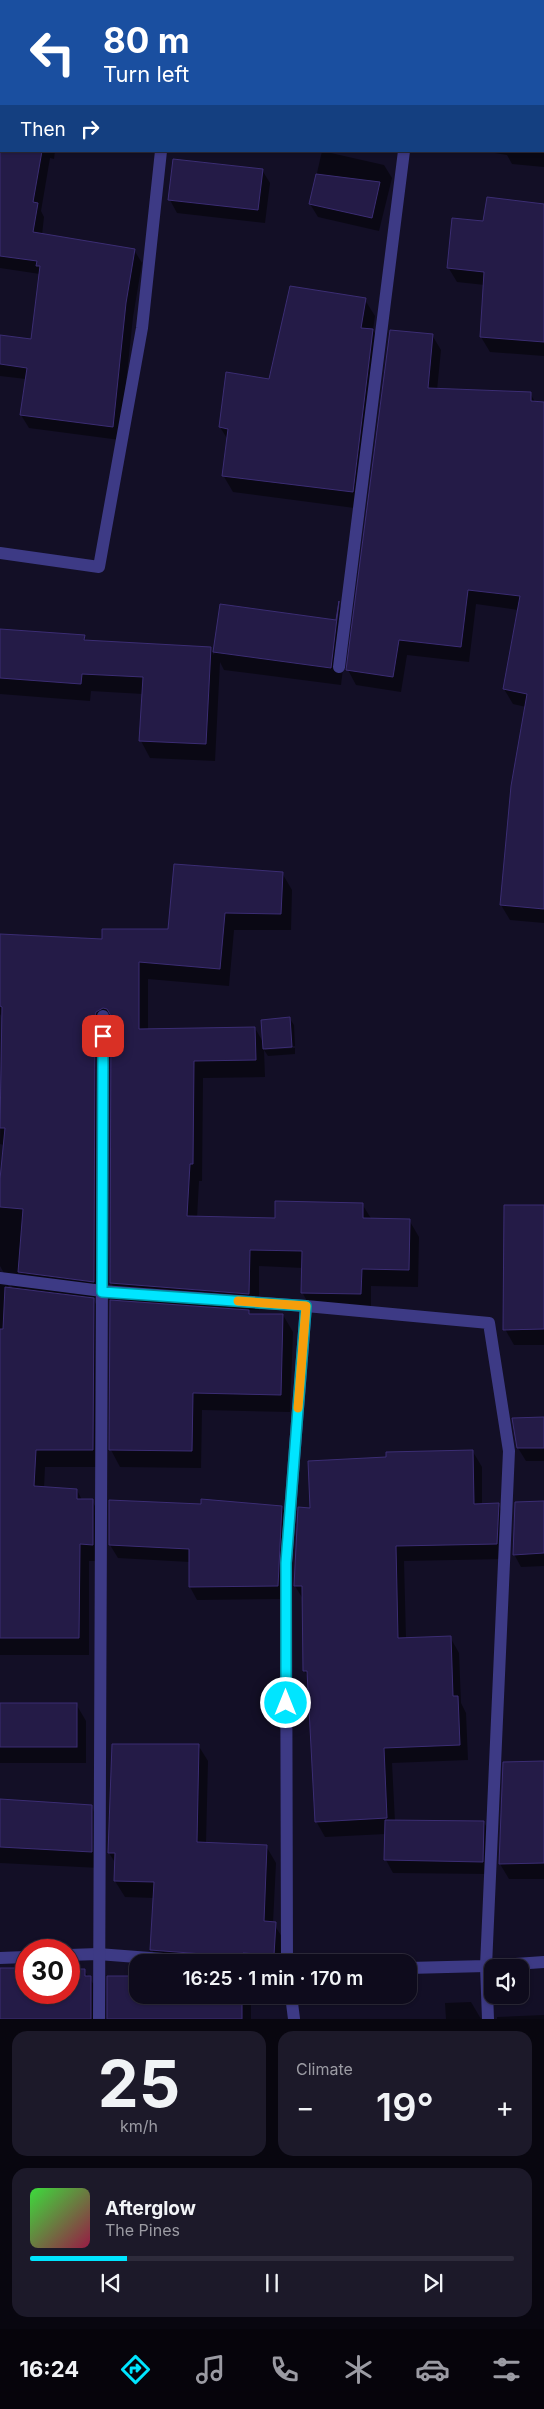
<!DOCTYPE html>
<html lang="en">
<head>
<meta charset="utf-8">
<style>
  body { margin:0; font-family:Inter,sans-serif; background:#1c1929; color:#f1f3f6; height:100vh; display:flex; flex-direction:column; font-size:19px; white-space:nowrap }
  * { box-sizing:border-box; margin:0 }
  p { font-size:16px; color:#9b9ba3 }
  .icon { flex:none; width:28px; height:28px; fill:none; stroke:currentColor; stroke-width:2; stroke-linecap:round; stroke-linejoin:round }
  .map { position:relative; height:2019px; overflow:hidden }
  .details { display:flex; flex-direction:column; gap:12px; padding:12px; background:#08060f; flex:1 }
  .details>* { flex:none }
  .hud { position:absolute; left:0px; top:0px; width:545px; height:152px; box-shadow:0 1px 4px #0004,0 0 0 1px #2e2b3b; background:#1a4fa0; color:#fff; overflow:hidden }
  .controls { position:absolute; left:484px; top:1959px; display:grid; gap:10px }
  .controls a { display:grid; place-items:center; width:45px; height:45px; border-radius:10px; background:#0e0b1c; box-shadow:0 1px 4px #0004,0 0 0 1px #2e2b3b; font-size:25px }
  .speed { position:absolute; left:15px; top:1939px; display:flex; gap:10px; font-size:25px; font-weight:700; text-align:center }
  .speed>* { display:grid; place-content:center; width:65px; height:65px; border-radius:50%; background:#0e0b1c; box-shadow:0 1px 4px #0004,0 0 0 1px #2e2b3b; line-height:1 }
  .speed .limit { border:8px solid #d22; background:#fff; color:#111 }
  .pin { position:absolute; display:grid; place-items:center; width:42px; height:42px; color:#fff; margin:-21px; border-radius:10px; box-shadow:0 2px 8px #0006 }
  .me { position:absolute; width:55px; margin:-28px; rotate:0deg; stroke-linejoin:round; filter:drop-shadow(0 0 4px #0008) }
  .turn { display:flex; align-items:center; gap:18px; height:105px; padding:0 20px; font-size:22px }
  .turn .icon { width:65px; height:65px; stroke-width:2.5 }
  .turn b { display:block; font-size:35px; line-height:42px }
  .then { display:flex; align-items:center; height:48px; padding:0 20px; background:#0003; gap:10px; font-size:19px }
  .big { font-size:38px; font-weight:600; line-height:1.1 }
  .details .card { flex:1; display:flex; flex-direction:column; justify-content:center; gap:8px; min-width:0; padding:0 18px; border-radius:15px; background:#1c1929 }
  .details .dial { align-items:center; gap:0 }
  .dial b { font-size:65px; line-height:1 }
  .song { display:flex; align-items:center; gap:15px }
  .cover { width:60px; height:60px; border-radius:8px; background:linear-gradient(135deg,hsl(120 70% 55%),hsl(340 70% 35%)) }
  .played { height:5px; border-radius:2px; background:linear-gradient(90deg,#00e5ff 20%,#2e2b3b 20%) }
  .keys { display:flex; justify-content:space-around; direction:ltr }
  .heat { display:flex; justify-content:space-between; align-items:center; font-size:28px; direction:ltr }
  .details .tiles { flex:1; display:grid; gap:12px; grid-template-columns:1fr 1fr }
  .card:last-child { grid-column:span 2 }
  .trip { position:absolute; left:129px; top:1954px; width:288px; height:50px; border-radius:15px; background:#0e0b1c; box-shadow:0 1px 4px #0004,0 0 0 1px #2e2b3b; font-weight:600; line-height:50px; text-align:center }
  .menu { display:flex; height:80px; justify-content:space-around; align-items:center; background:#06040b; color:#9b9ba3 }
  .menu .icon { width:35px; height:35px }
  .menu .active { color:#00e5ff }
  .menu b { font-size:22px; color:#f1f3f6 }
  .map>svg:first-child { display:block }
  .shadow { fill:#0007 }
  .building { fill:#241b47; stroke:#3b2d73 }
  .lines { fill:none; stroke-linecap:round; stroke-linejoin:round }
  .street { stroke:#3d3a85; stroke-width:12 }
  .route-casing { stroke:#0095a6; stroke-width:12 }
  .route { stroke:#00e5ff; stroke-width:9 }
  .slow { stroke:#f59e0b; stroke-width:9 }
</style>
</head>
<body>
<div class="map">
<svg width="544" height="2019" viewBox="0 0 544 2019">
  <rect width="100%" height="100%" fill="#130f26"/>
  <g class="shadow">
    <path d="M0,0H260V1H1V39Z"/>
    <path d="M337,0H477L478,1H337Z"/>
    <path d="M544,74V167L512,164L507,155L482,151H544Z"/>
    <path d="M0,87L1,151H55L54,159L50,158L41,211L44,217L42,235L134,250L142,263L133,317L120,440L29,428L21,415L26,379L0,376V337L32,341L40,274L0,268Z"/>
    <path d="M322,151L384,165L392,178L379,231L318,217L310,204Z"/>
    <path d="M174,160L262,170L270,183L265,223L177,213L170,200Z"/>
    <path d="M544,205V356L490,352L481,337L485,285L457,282L448,267Z"/>
    <path d="M365,300L375,316L373,330L382,347L362,509L233,492L223,475L228,440L220,427Z"/>
    <path d="M432,335L441,350L437,390L530,393L539,409L544,445V923L510,920L501,905L526,707L513,704L504,689L518,610L476,604L469,662L407,655L401,692L356,685L348,670Z"/>
    <path d="M221,605L337,622L340,605L349,620L341,685L224,670L220,662L215,761L150,758L141,741L143,694L91,691L90,701L0,694V630L84,636L87,642L210,649L214,655Z"/>
    <path d="M282,873L292,890L291,930H234L229,986L148,979V1030L255,1028L264,1044L290,1019L294,1025L295,1046L265,1048V1050L295,1048V1054L268,1056L264,1050L265,1077L203,1078L202,1181H199L197,1218L276,1219L362,1204L372,1220H409L419,1237L418,1287L371,1286V1310H312L302,1292L303,1268L259,1266V1310H247L250,1315H283L293,1332L290,1412L202,1410L201,1468L120,1467L111,1450V1301L122,1302L111,1283L112,1026H108L103,1298L92,1297L103,1317L102,1467H45L44,1488L77,1490L82,1500L92,1501L102,1518V1561H89V1655H0V1271L10,1289H13L0,1266V1193L4,1145L0,1144L3,1019L0,1014V935L104,940L169,930Z"/>
    <path d="M544,1207V1345H514L505,1329Z"/>
    <path d="M544,1418V1461H526L518,1448Z"/>
    <path d="M473,1452L482,1467V1505L498,1504L507,1520L505,1559L404,1561L406,1639L450,1637L459,1653L461,1703L466,1713L468,1760L392,1763L395,1822H484L491,1836L489,1874L393,1873L386,1860V1834L325,1837L316,1821L309,1679L304,1670L303,1599L295,1586V1563L311,1510Z"/>
    <path d="M110,1502L282,1507L289,1520L285,1599L197,1600L190,1587V1562L118,1558L110,1545Z"/>
    <path d="M544,1502V1566L521,1567L514,1554Z"/>
    <path d="M0,1657V1704H76L86,1721V1763H0Z"/>
    <path d="M198,1745L208,1761L206,1844L266,1846L276,1863L273,1923L284,1940V1962H159L152,1950L154,1898L125,1897L115,1881L116,1864L109,1853Z"/>
    <path d="M504,1763H544V1879H509L500,1864Z"/>
    <path d="M0,1801L91,1806L100,1823V1868L0,1863Z"/>
    <path d="M0,1969H26V1992H69V1970H84L100,1994V2019H0Z"/>
    <path d="M138,1995H251V2019H108Z"/>
    <path d="M471,2002L481,2019H446L445,2003Z"/>
    <path d="M544,2015V2019H497V2017Z"/>
  </g>
  <g class="building">
    <path d="M0,151H42L33,202L38,203L33,232L135,249L126,303L113,427L20,415L27,368L0,364V335L31,339L40,266H36L37,261L0,256Z"/>
    <path d="M173,159L263,169L258,210L168,200Z"/>
    <path d="M316,174L380,182L372,218L309,204Z"/>
    <path d="M487,197L544,204V342L480,337L484,272L447,268L452,218L483,221Z"/>
    <path d="M290,286L366,298L361,328L373,329L353,492L222,476L228,429L219,427L226,372L269,379Z"/>
    <path d="M390,330L433,334L428,388L531,392V401L544,402V909L500,905L511,786L527,694L503,689L520,596L468,590L461,647L399,640L393,677L346,670Z"/>
    <path d="M339,601L331,668L213,652L220,604L336,620Z"/>
    <path d="M0,629L85,635L84,640L211,647L206,744L139,741L143,677L82,674L81,684L0,678Z"/>
    <path d="M174,864L283,872L281,914L225,913L220,969L139,962V1029L255,1027L256,1060L194,1061L193,1164H190L187,1216L275,1218V1201L363,1203V1218L410,1219L409,1270L362,1269L361,1294L301,1293L302,1251L250,1250L249,1294L110,1283L111,1016L107,1009L103,1008L96,1012L95,1016L94,1282L18,1272L23,1209L0,1207V1179L5,1128H0L2,1007L0,1006V934L102,939V929H168Z"/>
    <path d="M290,1017L292,1047L263,1049L261,1020Z"/>
    <path d="M504,1205H544V1329L503,1330Z"/>
    <path d="M5,1287L94,1298L93,1450H36L34,1486L77,1489V1499H93V1545L80,1544L79,1638H0V1329H3Z"/>
    <path d="M110,1300L249,1310V1314H283L281,1395L193,1393L192,1451L109,1450Z"/>
    <path d="M544,1417V1448H517L512,1418Z"/>
    <path d="M473,1450L474,1504L499,1503L497,1544L396,1546L398,1638L451,1636L453,1696H458L460,1745L384,1748L387,1818L315,1822L307,1671H303L302,1586H294L298,1507L310,1508L308,1461L386,1457V1452Z"/>
    <path d="M201,1499L282,1506L278,1586L189,1587V1549L109,1545V1500L201,1504Z"/>
    <path d="M544,1501V1553L513,1555L515,1502Z"/>
    <rect x="0" y="1703" width="77" height="44"/>
    <path d="M112,1744H199L197,1842L267,1845L264,1921L276,1922L274,1955L243,1953V1962H210L209,1958L203,1954L150,1950L154,1882L114,1881L115,1853H108Z"/>
    <path d="M544,1761V1863L499,1864L503,1762Z"/>
    <path d="M0,1799L92,1805V1852L0,1847Z"/>
    <path d="M385,1820L484,1821L483,1862L384,1860Z"/>
    <path d="M0,1968H26V1992H69V1969H85V1976H91V2019H0Z"/>
    <path d="M107,1976H138V1995H242V2019H107Z"/>
  </g>
  <g class="lines">
    <g class="street">
      <path d="M13,1V0"/>
      <path d="M423,1V0"/>
      <path d="M0,66L1,59"/>
      <path d="M0,553L99,567L142,328L161,151"/>
      <path d="M339,667L404,151"/>
      <path d="M0,1278L102,1291L306,1306L489,1323L509,1451L486,1966L488,2019"/>
      <path d="M69,1955L98,1954L202,1962"/>
      <path d="M0,1958L26,1957"/>
      <path d="M287,1962L286,1563L306,1306"/>
      <path d="M408,1968L486,1966L544,1962"/>
      <path d="M291,1995L294,2019"/>
      <path d="M99,2019L103,1016"/>
    </g>
  </g>
  <g class="lines">
    <g class="route-casing">
      <path id="route" d="M103,1036L102,1292L306,1306L286,1563V1703"/>
    </g>
    <use href="#route" class="route"/>
    <path class="slow" d="M238,1301L306,1306L298,1408"/>
  </g>
</svg>
<div class="controls">
<a><svg class="icon" aria-label="sound" viewBox="0 0 24 24"><path d="M4 9h4l5-4v14l-5-4H4zM17 9q2 3 0 6"/></svg></a>
</div>
<div class="speed"><div class="limit">30</div></div>
<div class="pin" style="left:103px;top:1036px;background:#d93025"><svg class="icon" aria-label="arrive" viewBox="0 0 24 24"><path d="M6 21V4h12l-3 4 3 4H6"/></svg></div>
<svg class="me" style="left:286px;top:1703px" viewBox="-20 -20 40 40"><circle r="17" fill="#00e5ff" stroke="#fff" stroke-width="3"/><path d="M0-11L8 9 0 5-8 9z" fill="#fff"/></svg>
<div class="trip">16:25 · 1 min · 170 m</div>
<div class="hud">
<div class="turn"><svg class="icon" aria-label="left" viewBox="0 0 24 24"><path d="M17 20v-9H6M10 6l-5 5 5 5"/></svg><div><b>80 m</b>Turn left</div></div>
<div class="then">Then<svg class="icon" aria-label="right" viewBox="0 0 24 24"><path d="M7 20v-9h11M14 6l5 5-5 5"/></svg></div>
</div>
</div>
<section class="details">
<div class="tiles">
<div class="card dial"><b>25</b><p>km/h</p></div>
<div class="card"><p>Climate</p>
<div class="heat"><a>−</a><b class="big">19°</b><a>+</a></div>
</div>
<div class="card">
<div class="song"><i class="cover"></i><div><b>Afterglow</b><p>The Pines</p></div></div>
<div class="played"></div>
<div class="keys"><svg class="icon" aria-label="previous" viewBox="0 0 24 24"><path d="M18 5L8 12l10 7zM5 5v14"/></svg><svg class="icon" aria-label="pause" viewBox="0 0 24 24"><path d="M8 5v14M16 5v14"/></svg><svg class="icon" aria-label="next" viewBox="0 0 24 24"><path d="M6 5l10 7-10 7zM19 5v14"/></svg></div>
</div>
</div>
</section>
<nav class="menu">
<b>16:24</b>
<svg class="icon active" aria-label="directions" viewBox="0 0 24 24"><path d="M12 3l9 9-9 9-9-9zM9 14v-3h6M13 9l2 2-2 2"/></svg>
<svg class="icon" aria-label="music" viewBox="0 0 24 24"><path d="M9 18V5l10-2v13"/><circle cx="6" cy="18" r="3"/><circle cx="16" cy="16" r="3"/></svg>
<svg class="icon" aria-label="phone" viewBox="0 0 24 24"><path d="M5 4h4l2 5-3 2q2 4 5 5l2-3 5 2v4C11 20 4 13 5 4z"/></svg>
<svg class="icon" aria-label="climate" viewBox="0 0 24 24"><path d="M12 3v18M4 7l16 10M4 17L20 7"/></svg>
<svg class="icon" aria-label="car" viewBox="0 0 24 24"><path d="M5 17H2v-5l4-1 3-4h7l3 4 3 1v5h-3M9 17h6M6 11h13"/><circle cx="7" cy="17" r="2"/><circle cx="17" cy="17" r="2"/></svg>
<svg class="icon" aria-label="filters" viewBox="0 0 24 24"><path d="M4 7h16M4 17h16"/><circle cx="9" cy="7" r="2"/><circle cx="15" cy="17" r="2"/></svg>
</nav>
</body>
</html>
